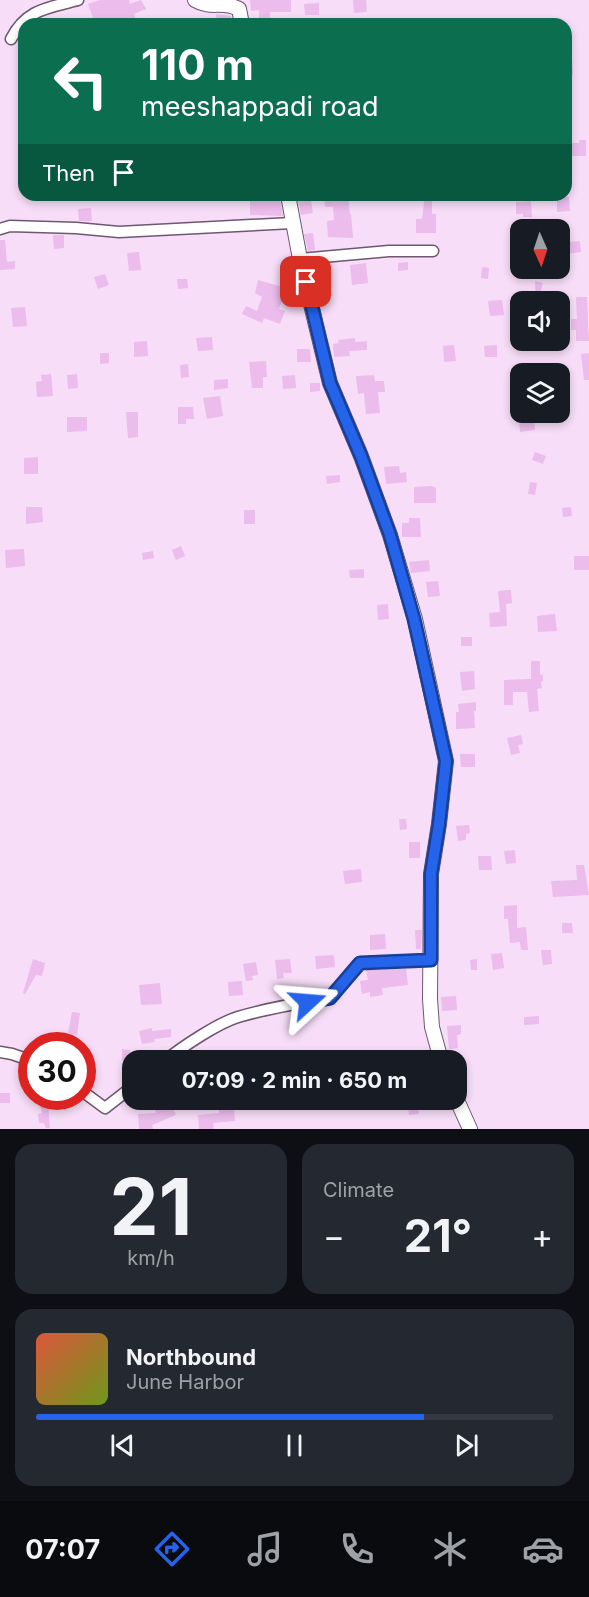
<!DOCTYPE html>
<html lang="en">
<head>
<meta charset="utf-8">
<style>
  body { margin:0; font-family:Inter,sans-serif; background:#242831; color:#f1f3f6; height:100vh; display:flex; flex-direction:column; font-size:22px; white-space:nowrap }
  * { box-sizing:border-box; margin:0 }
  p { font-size:20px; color:#9ea1a6 }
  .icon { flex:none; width:33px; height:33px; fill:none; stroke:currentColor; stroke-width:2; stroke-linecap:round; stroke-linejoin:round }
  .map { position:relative; height:1129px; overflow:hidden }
  .side { display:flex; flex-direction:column; gap:15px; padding:15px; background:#0d0f14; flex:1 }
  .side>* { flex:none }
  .banner { position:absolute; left:18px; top:18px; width:554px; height:183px; border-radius:18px; box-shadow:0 3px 9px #0003; background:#0b6e4f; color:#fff; overflow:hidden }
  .needle { width:39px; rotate:177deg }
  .tools { position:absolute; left:510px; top:219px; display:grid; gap:12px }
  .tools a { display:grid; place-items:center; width:60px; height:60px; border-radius:12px; background:#171b24; box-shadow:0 3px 9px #0003; font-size:30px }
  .speed { position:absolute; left:18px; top:1032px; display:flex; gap:12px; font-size:30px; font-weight:700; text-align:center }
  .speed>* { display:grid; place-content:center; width:78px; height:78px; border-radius:50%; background:#171b24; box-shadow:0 3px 9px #0003; line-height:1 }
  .speed .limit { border:9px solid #d22; background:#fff; color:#111 }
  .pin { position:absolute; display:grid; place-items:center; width:51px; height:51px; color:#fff; margin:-26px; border-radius:12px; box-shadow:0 3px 9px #0006 }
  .me { position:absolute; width:66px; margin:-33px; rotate:71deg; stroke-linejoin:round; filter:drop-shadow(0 0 4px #0008) }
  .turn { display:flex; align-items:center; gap:21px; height:126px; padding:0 24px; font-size:27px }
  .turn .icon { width:78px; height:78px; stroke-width:2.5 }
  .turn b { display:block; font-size:42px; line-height:51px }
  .then { display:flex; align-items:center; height:57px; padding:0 24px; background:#0003; gap:12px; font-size:22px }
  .big { font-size:45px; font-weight:700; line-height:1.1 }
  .side .card { flex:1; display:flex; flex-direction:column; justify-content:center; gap:9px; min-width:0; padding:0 21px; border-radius:18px; background:#242831 }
  .side .dial { align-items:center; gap:0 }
  .dial b { font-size:78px; line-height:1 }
  .song { display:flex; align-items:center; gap:18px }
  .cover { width:72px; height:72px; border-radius:9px; background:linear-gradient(135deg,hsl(10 70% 55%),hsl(80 70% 35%)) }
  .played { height:6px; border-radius:3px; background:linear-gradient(90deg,#2563eb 75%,#363941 75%) }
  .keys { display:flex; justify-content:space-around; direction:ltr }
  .heat { display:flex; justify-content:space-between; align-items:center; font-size:33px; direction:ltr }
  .side .tiles { flex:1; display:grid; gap:15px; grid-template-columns:1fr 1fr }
  .card:last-child { grid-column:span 2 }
  .trip { position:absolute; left:122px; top:1050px; width:345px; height:60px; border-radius:18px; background:#171b24; box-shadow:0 3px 9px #0003; font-weight:700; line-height:60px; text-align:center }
  .tab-bar { display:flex; height:96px; justify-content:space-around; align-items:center; background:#090b0e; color:#9ea1a6 }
  .tab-bar .icon { width:42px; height:42px }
  .tab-bar .on { color:#2563eb }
  .tab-bar b { font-size:27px; color:#f1f3f6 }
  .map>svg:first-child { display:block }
  .building { fill:#ebbcec }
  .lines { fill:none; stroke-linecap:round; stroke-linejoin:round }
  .minor-casing { stroke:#6e586f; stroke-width:13 }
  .tertiary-casing { stroke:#6e586f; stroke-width:16 }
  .minor { stroke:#fff; stroke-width:10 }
  .tertiary { stroke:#fff; stroke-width:14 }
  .route-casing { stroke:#184099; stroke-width:15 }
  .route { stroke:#2563eb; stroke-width:10 }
</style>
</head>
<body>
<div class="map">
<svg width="589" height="1129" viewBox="0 0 589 1129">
  <rect width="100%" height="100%" fill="#f7ddf8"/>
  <g class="building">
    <path d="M100,0H129L130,4L141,0L146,9L134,14L137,24H80L93,18L88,4Z"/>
    <path d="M250,0H291V12H270V24H259V10L251,11Z"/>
    <path d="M353,0H366L367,12L354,13Z"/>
    <path d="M319,3V15H305L304,4Z"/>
    <path d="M216,14L231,16L233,24H217Z"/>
    <path d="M571,44L573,75L566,76V45Z"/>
    <path d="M579,140H586V156H571L570,143H579Z"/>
    <path d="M250,195H279L283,216L250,215Z"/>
    <path d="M297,195H310L313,213L301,215Z"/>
    <path d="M324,195H348L350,214H351L353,238L328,237L327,221L334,220L333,207H325Z"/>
    <path d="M425,195H432V214H436V233H416V219H422Z"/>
    <path d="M557,197H569L570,211L557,212Z"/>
    <path d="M531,201L532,217H523V214H516V202Z"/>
    <path d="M91,208L92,221H79L78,209Z"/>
    <path d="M313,233L315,250L308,251L304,234Z"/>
    <path d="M53,235H64V248L54,249Z"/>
    <path d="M0,240H5L7,262L15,261V269L0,270Z"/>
    <path d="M569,240V242L580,241L581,252L560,255V241Z"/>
    <path d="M139,252L141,270L129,271L127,253Z"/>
    <path d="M408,262V270L398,271V263Z"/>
    <path d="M366,263L368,283L352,285L350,265Z"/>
    <path d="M482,267L489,268L488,279L481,278Z"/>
    <path d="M105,274L109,285L98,289L94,277Z"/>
    <path d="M177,279H187L188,288L178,289Z"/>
    <path d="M258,280L286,288L279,309L285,311L280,324L264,318L262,323L242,314L246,306L257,311L262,297L255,293Z"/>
    <path d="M535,281L543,283L538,302H536Z"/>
    <path d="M576,297H587L589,341H576V330H571V319H577Z"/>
    <path d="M502,300L504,315L490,316L488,301Z"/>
    <path d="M25,307L27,326L13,327L11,308Z"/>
    <path d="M212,337L213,350L198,351L196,338Z"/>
    <path d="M355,338V342L367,341V350L349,351L350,356L334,357L333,344L339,343L338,340Z"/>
    <path d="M147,341L148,356L134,357V342Z"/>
    <path d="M454,345L456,361L444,362L443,346Z"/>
    <path d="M497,345V357H485L484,346Z"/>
    <path d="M297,349H310L311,362H297Z"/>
    <path d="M100,353H109V363L100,364Z"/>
    <path d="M589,353V380H584L581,354Z"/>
    <path d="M266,361L267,377H263V388H252L249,362Z"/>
    <path d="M188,364L189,377L181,378L180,365Z"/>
    <path d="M51,374L53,396L37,397L36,382L42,381L41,375Z"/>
    <path d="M77,374L78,388L68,389L67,375Z"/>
    <path d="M295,375L296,388L283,389L282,376Z"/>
    <path d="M374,375L375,381H384L385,392H378L380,413L366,414L364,393L358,394L356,376Z"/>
    <path d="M228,379V388L214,390V380Z"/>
    <path d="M310,383H320V391L310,392Z"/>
    <path d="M220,396L223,416L207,419L203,398Z"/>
    <path d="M178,407H193L194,419H186V424H178Z"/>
    <path d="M126,412H138V437L128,438Z"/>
    <path d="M67,417H87V431L67,432Z"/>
    <path d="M534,417L535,430L520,432L519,419Z"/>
    <path d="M535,452L546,456L543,464L532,460Z"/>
    <path d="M38,457V474H24V458Z"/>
    <path d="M399,466L400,473L406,472L407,482L386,484L384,467Z"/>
    <path d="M340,475V482L327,484L326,476Z"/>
    <path d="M530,482L537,483L535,495L528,494Z"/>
    <path d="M431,486L436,488V503H414V487Z"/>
    <path d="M26,507H42L43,522L26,524Z"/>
    <path d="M571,507L572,516L563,517L562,508Z"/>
    <rect x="244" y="510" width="11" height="14"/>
    <path d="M409,518H420L421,537H402V523H409Z"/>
    <path d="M181,546L185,556L176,560L172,550Z"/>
    <path d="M24,549L25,566L6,568L5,550Z"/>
    <path d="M153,551L154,558L143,560L142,553Z"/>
    <rect x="574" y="556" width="15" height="14"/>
    <path d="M429,560L430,571L411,573L409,562Z"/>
    <path d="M364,569V578H350L349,570Z"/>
    <path d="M438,581L440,596L428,597L426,582Z"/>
    <path d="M511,590L512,603L506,604L507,626L490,627L489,613L500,612L498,591Z"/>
    <path d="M388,604L389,619L378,620L377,605Z"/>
    <path d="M555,614L557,631L538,632L537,616Z"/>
    <rect x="461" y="637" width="11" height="9"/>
    <path d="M531,661H540V675L543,674V681L541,682L542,688L537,689L539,711L529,712L527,692H513V705H504V680L531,679Z"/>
    <path d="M474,671L475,689L462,691L460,672Z"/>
    <path d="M476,702V711H474L475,728L456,729V712H459L458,704Z"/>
    <path d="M521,735L523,744L518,745L520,753L511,755L507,738Z"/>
    <path d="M460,754H475V767H461Z"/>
    <path d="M399,819H406L407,829L400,830Z"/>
    <path d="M469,825L470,833L466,834V840L458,841L456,826Z"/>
    <rect x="409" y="842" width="11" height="16"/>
    <path d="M515,850L516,863L506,864L504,851Z"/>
    <path d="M478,856H491L492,870H479Z"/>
    <path d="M576,865H584L589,895L553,897L551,881L577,880Z"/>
    <path d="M361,869L362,882L345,884L343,871Z"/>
    <path d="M517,905V928L526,927L528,950H521L520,942L510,943L508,919H504V906Z"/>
    <path d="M562,923H572L573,933H562Z"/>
    <path d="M415,930H422L421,949H416Z"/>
    <path d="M385,934L386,949L370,950V935Z"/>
    <path d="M541,950H551L552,964L543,965Z"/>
    <path d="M502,953L504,968L493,970L491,954Z"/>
    <path d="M334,955L335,967L316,969L315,956Z"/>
    <path d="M33,959L45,963L42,976L36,975L25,994L23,993Z"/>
    <path d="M290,959L292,973H283L284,978L277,979L275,960Z"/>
    <path d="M477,959V970H471L470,960Z"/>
    <path d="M256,962L258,975L252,976L253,980L246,981L243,964Z"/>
    <path d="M406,969L408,985L382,988L383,995L370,997V992L362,994L360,981L368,980L366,970Z"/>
    <path d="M242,981L243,995L229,996L228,982Z"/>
    <path d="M160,983L162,1004L141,1005L139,985Z"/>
    <path d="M456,996L457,1010L442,1011L441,997Z"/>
    <path d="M72,1012L80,1013L77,1035L68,1033Z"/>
    <path d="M539,1016V1024L524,1025V1017Z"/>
    <path d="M461,1025V1034L457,1035L458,1048L449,1049L447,1026Z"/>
    <path d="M152,1028V1031L171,1029V1037L154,1039L155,1042L142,1044L139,1031Z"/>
    <path d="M122,1049L130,1050L129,1060H122Z"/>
    <rect x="0" y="1093" width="10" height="10"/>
    <path d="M38,1096H61L62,1099L48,1102L50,1128H46L44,1123H39L38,1114L42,1113Z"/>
    <path d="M166,1100H169L176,1115L152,1125L153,1129H139L138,1114L156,1113L153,1105Z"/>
    <path d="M407,1100H417L419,1114L409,1115Z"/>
    <path d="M234,1107L235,1121L213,1123L214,1129H199L198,1115L219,1113V1108Z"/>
  </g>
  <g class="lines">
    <g class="minor-casing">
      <g id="minor">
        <path d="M11,39C26,9 48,8 78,0"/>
        <path d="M0,229L10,226L76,228L119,232L292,223"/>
        <path d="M300,259L389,251H433"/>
        <path d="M0,1052L12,1054L32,1061"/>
        <path d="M166,1060C182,1047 218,1023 238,1017C268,1008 299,1003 330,998L360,963L431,960"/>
        <path d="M82,1091L105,1108L132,1087"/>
      </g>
    </g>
    <g class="tertiary-casing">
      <g id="tertiary">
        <path d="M195,0C212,10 221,0 239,9L242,24"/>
        <path d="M288,195L300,259L330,383L361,456L390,535L415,619L446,761L439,824L431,874L430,999L432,1027L441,1060"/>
        <path d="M456,1098L470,1129"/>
      </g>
    </g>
    <use href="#minor" class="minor"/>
    <use href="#tertiary" class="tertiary"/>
  </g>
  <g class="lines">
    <g class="route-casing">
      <path id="route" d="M306,282L330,383L361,456L390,535L414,619L446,761L439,824L431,874V960L360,963L330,998L308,1002"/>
    </g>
    <use href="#route" class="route"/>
  </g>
</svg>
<div class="tools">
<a><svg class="needle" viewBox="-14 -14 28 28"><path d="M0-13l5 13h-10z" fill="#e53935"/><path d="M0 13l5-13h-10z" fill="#9ea1a6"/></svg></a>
<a><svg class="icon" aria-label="sound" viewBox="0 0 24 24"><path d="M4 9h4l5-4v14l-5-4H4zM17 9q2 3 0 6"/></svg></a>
<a><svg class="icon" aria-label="layers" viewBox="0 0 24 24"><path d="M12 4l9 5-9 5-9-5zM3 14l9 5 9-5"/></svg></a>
</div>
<div class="speed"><div class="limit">30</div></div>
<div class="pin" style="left:306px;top:282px;background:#d93025"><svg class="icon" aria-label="arrive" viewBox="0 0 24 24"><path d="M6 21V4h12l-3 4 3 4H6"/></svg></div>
<svg class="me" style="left:308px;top:1002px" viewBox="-20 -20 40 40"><path d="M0-17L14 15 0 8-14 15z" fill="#2563eb" stroke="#fff" stroke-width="4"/></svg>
<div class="trip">07:09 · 2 min · 650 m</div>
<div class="banner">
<div class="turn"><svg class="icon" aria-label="left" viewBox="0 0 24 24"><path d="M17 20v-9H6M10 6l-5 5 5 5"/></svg><div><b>110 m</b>meeshappadi road</div></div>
<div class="then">Then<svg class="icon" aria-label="arrive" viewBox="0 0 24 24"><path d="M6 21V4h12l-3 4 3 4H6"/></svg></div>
</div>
</div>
<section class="side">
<div class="tiles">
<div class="card dial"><b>21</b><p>km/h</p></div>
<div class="card"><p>Climate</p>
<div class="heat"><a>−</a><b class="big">21°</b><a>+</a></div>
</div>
<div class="card">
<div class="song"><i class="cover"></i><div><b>Northbound</b><p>June Harbor</p></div></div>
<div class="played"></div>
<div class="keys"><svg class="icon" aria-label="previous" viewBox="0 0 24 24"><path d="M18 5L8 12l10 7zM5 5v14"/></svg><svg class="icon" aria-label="pause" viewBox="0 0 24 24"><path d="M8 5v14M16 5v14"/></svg><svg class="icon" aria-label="next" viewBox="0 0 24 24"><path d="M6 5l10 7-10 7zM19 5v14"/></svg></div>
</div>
</div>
</section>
<nav class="tab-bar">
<b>07:07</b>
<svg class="icon on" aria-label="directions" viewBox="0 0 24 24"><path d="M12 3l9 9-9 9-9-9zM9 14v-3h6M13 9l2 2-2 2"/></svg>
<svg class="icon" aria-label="music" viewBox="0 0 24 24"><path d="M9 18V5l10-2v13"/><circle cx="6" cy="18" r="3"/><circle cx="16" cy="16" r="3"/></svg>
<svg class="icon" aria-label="phone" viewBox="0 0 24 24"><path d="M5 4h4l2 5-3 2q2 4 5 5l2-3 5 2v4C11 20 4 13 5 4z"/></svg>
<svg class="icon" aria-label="climate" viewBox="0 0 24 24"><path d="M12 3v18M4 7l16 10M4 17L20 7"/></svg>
<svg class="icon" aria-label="car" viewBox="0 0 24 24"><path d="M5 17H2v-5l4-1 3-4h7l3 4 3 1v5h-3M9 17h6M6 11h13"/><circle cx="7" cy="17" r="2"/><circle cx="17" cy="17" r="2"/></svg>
</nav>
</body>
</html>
